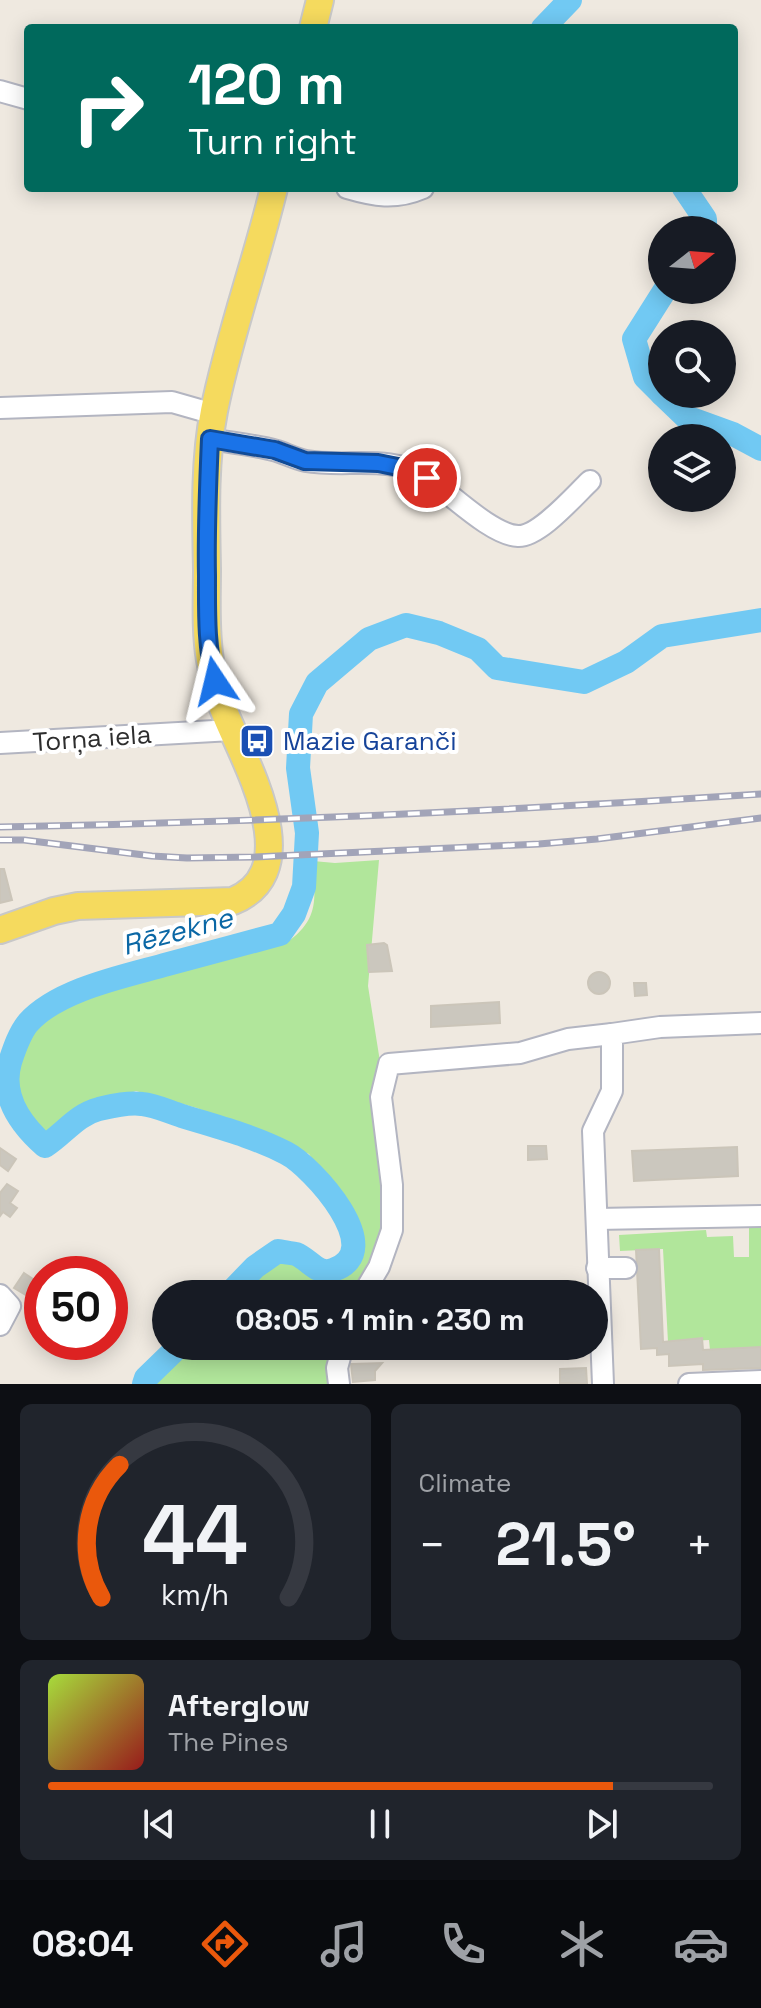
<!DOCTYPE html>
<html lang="en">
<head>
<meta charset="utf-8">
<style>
  body { margin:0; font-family:"Space Grotesk",sans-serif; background:#20242c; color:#f1f3f6; height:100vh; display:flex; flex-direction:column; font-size:30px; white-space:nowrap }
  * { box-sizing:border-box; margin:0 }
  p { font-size:26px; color:#9ea1a6 }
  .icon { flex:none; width:44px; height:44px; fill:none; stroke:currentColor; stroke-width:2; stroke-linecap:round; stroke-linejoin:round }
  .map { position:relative; height:1384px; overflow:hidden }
  .side { display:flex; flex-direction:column; gap:20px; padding:20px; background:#0d0f14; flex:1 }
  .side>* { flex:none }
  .top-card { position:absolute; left:24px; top:24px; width:714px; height:168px; border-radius:8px; box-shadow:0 4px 20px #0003; background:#00695c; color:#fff; overflow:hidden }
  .needle { width:52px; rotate:73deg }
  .tools { position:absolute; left:648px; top:216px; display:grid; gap:16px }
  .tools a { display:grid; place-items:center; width:88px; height:88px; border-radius:50%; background:#171b24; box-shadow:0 4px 20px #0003; font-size:40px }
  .speed { position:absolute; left:24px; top:1256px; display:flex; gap:16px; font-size:40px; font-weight:700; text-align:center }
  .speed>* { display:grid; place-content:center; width:104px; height:104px; border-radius:50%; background:#171b24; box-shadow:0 4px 20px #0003; line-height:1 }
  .speed .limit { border:12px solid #d22; background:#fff; color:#111 }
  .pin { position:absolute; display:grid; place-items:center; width:68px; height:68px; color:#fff; margin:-34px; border:4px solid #fff; border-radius:50%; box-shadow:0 2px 8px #0007 }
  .me { position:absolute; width:88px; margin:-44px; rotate:350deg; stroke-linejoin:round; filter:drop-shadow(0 0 6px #0008) }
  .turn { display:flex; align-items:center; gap:28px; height:168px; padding:0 32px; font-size:36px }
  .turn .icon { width:104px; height:104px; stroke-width:2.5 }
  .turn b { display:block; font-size:56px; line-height:68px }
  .big { font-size:60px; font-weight:700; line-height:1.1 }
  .side .card { flex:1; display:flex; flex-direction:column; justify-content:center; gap:12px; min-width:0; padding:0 28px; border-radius:12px; background:#20242c }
  .side .dial { align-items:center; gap:0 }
  .dial svg { height:208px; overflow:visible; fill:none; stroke:#363941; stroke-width:7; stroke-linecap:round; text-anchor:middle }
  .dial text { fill:#f1f3f6; stroke:none }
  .song { display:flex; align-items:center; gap:24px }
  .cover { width:96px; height:96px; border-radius:12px; background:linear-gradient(135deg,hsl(80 70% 55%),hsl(0 70% 35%)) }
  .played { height:8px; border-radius:4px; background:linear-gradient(90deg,#ea580c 85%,#363941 85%) }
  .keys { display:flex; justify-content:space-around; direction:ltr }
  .heat { display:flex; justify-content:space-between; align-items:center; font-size:44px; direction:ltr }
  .side .tiles { flex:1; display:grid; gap:20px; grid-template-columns:1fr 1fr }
  .card:last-child { grid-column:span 2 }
  .trip { position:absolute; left:152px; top:1280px; width:456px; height:80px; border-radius:40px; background:#171b24; box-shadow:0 4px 20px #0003; font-weight:700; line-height:80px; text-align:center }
  .menu { display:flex; height:128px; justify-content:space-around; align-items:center; background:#090b0e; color:#9ea1a6 }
  .menu .icon { width:56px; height:56px }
  .menu .on { color:#ea580c }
  .menu b { font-size:36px; color:#f1f3f6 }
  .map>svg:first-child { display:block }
  .grass { fill:#b1e69b }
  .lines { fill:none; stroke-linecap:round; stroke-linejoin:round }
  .river { stroke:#71c9f3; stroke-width:24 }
  .building { fill:#cbc7be; stroke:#cbc5b9; stroke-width:2 }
  .minor-casing { stroke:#b3b5c1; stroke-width:24 }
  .major-casing { stroke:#c8c8c8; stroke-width:30 }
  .minor { stroke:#fff; stroke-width:20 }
  .major { stroke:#f5da5e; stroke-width:26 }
  .rail-casing { stroke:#a2a4b8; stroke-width:7 }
  .rail { stroke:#fff; stroke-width:4; stroke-dasharray:12; stroke-linecap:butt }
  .route-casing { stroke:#114b97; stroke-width:20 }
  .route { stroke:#1a73e8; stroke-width:14 }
  .labels { text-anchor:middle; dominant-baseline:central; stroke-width:8; stroke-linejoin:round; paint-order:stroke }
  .street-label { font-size:26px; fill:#2d2d2d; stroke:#fff }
  .transit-label { font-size:26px; fill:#164399; stroke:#fff; text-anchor:start }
  .water-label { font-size:28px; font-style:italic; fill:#0a67a5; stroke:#fff }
</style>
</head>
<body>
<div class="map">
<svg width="761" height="1384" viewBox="0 0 761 1384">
  <rect width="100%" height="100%" fill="#efe9e0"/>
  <g class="grass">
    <path d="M379,860L368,986L384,1087L392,1230L361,1294H230L255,1267L278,1251L319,1279L358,1267L361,1231L309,1154L197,1108L136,1091L69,1114L74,1120L45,1146L7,1070L45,1010L85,987L285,944C320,919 315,901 313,861L335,863Z"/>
    <path d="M749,1227H761V1347L710,1350L709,1340L668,1342L663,1249L620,1251L619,1235L706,1230L707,1237L733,1236L734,1257H749Z"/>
    <path d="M179,1346H343L339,1384H144L146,1378Z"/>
  </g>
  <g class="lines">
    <g class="river">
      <path d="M543,28L570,0"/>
      <path d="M684,188L705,219V230"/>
      <path d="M662,394L645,377L634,339L665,290"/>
      <path d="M662,394L686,417L733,434L761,449"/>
      <path d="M229,1294L255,1267L278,1251C283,1252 290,1253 296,1254C309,1259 318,1276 333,1270C390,1252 312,1166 286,1153C253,1136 217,1127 182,1116C169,1112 155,1105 142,1104C128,1102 112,1106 99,1109C76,1115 65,1133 45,1146C21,1125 0,1096 10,1062C14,1050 19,1034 28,1023C58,989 126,976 168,964C205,954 243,944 280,934L294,914L304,887L307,833L298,768L301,714L317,683L369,639L406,625L439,633L478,649L497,668L584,682L626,662L662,636L761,620"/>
      <path d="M144,1384L146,1378L179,1346"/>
    </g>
  </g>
  <g class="building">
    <path d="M0,869H4L12,900L0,903Z"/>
    <path d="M384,943L387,945L392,971L369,972L367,945Z"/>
    <circle cx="599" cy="983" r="11"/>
    <path d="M634,983H646L647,995L635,996Z"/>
    <path d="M499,1002L500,1023L431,1027V1006Z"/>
    <path d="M528,1146H546L547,1159L528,1160Z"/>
    <path d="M737,1147L738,1176L634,1181L632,1151Z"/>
    <path d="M0,1148L16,1159L8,1171L0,1165Z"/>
    <path d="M7,1184L18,1191L10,1203L17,1208L10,1217L3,1212L0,1216V1193Z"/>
    <path d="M659,1249L663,1342L702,1338L703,1350L761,1347V1368L703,1370V1364L669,1366V1354L657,1355V1348L641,1349L636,1250Z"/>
    <path d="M24,1273L42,1285V1300L31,1298L14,1288Z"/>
    <path d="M382,1363L375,1371V1380L353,1382L351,1364Z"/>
    <path d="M586,1368L587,1384L560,1383V1369Z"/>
  </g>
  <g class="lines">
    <g class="minor-casing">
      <g id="minor">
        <path d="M0,91L28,99"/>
        <path d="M347,188C374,196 395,200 423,188"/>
        <path d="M0,408L172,402L214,414"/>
        <path d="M210,439C232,443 256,445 277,451C286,454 296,459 306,461C345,468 391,454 426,477C448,491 491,535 518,536C539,537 574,496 590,481"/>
        <path d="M0,743L232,730"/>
        <path d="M597,1219L761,1216"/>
        <path d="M597,1268H626"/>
        <path d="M363,1294L379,1267L392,1230V1185L381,1097L389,1064L520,1053L568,1039L612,1034"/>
        <path d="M0,1295L10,1306L0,1325"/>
        <path d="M339,1384L337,1368L343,1346"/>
        <path d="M603,1384L593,1131L612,1091V1034L660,1027L761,1023"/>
        <path d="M689,1384L761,1381"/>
      </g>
    </g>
    <g class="major-casing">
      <g id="major">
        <path d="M313,28L320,0"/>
        <path d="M0,930L54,911L78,906L233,901C307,871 247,766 227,718C219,700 213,679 210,660C205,630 207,599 207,569C206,517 204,462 214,411C229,336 256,263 274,188"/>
      </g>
    </g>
    <use href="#minor" class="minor"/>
    <use href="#major" class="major"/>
    <g class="rail-casing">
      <g id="rail">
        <path d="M0,827C254,822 508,811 761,794"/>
        <path d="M0,840H24L152,856L187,858L255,857L539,844L597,839L761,818"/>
      </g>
    </g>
    <use href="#rail" class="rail"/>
  </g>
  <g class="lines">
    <g class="route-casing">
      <path id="route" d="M215,681C206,646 207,612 207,576C206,530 208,484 210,439L275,450L305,461L378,463L413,470L427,478"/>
    </g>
    <use href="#route" class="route"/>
  </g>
  <defs>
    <g id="bus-square" transform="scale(1.8)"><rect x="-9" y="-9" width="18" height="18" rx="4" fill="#1a4fb4" stroke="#fff"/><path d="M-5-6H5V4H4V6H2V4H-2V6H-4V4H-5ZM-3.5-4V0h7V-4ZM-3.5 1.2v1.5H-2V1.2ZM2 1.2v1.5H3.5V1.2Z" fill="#fff"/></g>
  </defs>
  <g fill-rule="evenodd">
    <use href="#bus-square" x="257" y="741"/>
  </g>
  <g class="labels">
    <g class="street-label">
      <text transform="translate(92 738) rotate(-4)">Torņa iela</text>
    </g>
    <g class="transit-label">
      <text x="283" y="741">Mazie Garanči</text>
    </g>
    <g class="water-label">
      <text transform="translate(177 931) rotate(-15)">Rēzekne</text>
    </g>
  </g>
</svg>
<div class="tools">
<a><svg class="needle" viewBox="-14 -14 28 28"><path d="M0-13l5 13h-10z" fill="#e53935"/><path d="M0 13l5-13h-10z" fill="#9ea1a6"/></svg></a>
<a><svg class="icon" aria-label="search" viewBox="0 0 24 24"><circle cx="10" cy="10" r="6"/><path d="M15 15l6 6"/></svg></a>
<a><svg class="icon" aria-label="layers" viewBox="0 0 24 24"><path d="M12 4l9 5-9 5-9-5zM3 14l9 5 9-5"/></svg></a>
</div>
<div class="speed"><div class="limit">50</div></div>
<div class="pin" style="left:427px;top:478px;background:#d93025"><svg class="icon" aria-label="arrive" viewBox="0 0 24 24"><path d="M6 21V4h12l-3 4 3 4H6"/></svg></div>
<svg class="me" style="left:215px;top:681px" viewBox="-20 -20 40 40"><path d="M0-17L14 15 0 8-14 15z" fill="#1a73e8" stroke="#fff" stroke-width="4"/></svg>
<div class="trip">08:05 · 1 min · 230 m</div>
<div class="top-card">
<div class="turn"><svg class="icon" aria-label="right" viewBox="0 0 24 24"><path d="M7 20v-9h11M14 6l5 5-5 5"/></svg><div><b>120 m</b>Turn right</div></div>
</div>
</div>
<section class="side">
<div class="tiles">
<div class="card dial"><svg viewBox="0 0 100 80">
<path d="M14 69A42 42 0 1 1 86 69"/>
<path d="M14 69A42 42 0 0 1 21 18" stroke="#ea580c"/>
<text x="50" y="56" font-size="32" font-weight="700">44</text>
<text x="50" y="72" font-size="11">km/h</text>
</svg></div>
<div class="card"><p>Climate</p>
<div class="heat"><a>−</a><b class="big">21.5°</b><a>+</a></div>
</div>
<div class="card">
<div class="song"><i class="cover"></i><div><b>Afterglow</b><p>The Pines</p></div></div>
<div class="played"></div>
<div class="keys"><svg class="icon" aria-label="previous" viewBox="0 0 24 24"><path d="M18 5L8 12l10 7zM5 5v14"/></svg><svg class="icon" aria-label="pause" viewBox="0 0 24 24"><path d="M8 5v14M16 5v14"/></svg><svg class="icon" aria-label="next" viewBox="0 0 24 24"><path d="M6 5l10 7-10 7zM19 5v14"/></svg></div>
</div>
</div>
</section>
<nav class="menu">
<b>08:04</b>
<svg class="icon on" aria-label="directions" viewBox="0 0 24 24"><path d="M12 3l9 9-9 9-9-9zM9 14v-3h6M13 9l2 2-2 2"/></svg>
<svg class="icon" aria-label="music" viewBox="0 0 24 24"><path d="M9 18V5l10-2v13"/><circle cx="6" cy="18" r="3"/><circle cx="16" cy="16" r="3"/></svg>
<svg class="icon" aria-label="phone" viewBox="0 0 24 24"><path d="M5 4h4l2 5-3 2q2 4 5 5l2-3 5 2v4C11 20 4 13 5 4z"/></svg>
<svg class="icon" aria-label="climate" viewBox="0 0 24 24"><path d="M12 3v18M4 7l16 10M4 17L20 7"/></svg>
<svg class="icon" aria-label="car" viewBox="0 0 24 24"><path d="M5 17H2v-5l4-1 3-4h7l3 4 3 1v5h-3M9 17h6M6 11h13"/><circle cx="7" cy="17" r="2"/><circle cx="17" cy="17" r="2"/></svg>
</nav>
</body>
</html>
